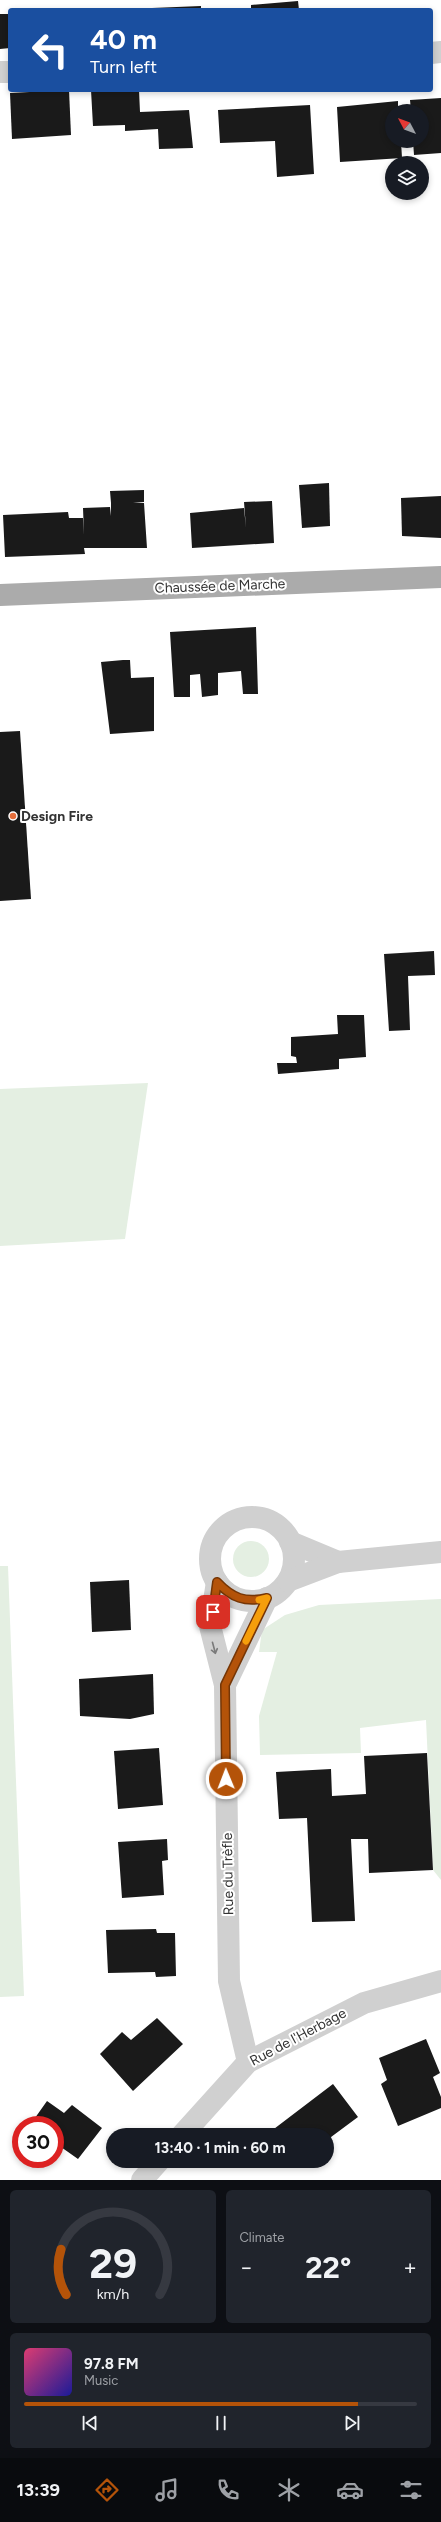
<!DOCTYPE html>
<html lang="en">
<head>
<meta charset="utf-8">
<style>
  body { margin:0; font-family:Figtree,sans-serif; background:#20242c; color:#f1f3f6; height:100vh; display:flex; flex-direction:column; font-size:15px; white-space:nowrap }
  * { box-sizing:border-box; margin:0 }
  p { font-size:13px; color:#9ea1a6 }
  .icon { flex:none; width:22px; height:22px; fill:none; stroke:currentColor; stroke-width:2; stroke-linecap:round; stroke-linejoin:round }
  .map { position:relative; height:2180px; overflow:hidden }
  .side { display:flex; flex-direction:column; gap:10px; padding:10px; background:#0d0f14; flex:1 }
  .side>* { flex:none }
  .banner { position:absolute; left:8px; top:8px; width:425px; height:84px; border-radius:4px; box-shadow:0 2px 6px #0003; background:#1a4fa0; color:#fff; overflow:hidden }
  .needle { width:26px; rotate:311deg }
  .tools { position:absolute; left:385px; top:104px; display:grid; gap:8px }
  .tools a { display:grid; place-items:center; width:44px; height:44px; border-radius:50%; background:#171b24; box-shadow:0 2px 6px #0003; font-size:20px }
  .speed { position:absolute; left:12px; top:2116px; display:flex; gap:8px; font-size:20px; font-weight:700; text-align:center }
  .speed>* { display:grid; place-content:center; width:52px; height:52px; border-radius:50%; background:#171b24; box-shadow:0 2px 6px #0003; line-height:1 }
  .speed .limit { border:6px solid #d22; background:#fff; color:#111 }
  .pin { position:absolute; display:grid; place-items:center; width:34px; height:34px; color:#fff; margin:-17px; border-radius:8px; box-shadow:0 2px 6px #0006 }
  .me { position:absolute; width:44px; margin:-22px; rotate:359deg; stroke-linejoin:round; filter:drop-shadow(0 0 3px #0008) }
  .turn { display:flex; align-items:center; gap:14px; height:84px; padding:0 16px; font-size:18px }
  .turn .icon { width:52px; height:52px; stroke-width:2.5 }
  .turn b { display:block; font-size:28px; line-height:34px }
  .big { font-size:30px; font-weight:700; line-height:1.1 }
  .side .card { flex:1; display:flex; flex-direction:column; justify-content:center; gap:6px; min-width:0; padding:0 14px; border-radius:6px; background:#20242c }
  .side .dial { align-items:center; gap:0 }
  .dial svg { height:104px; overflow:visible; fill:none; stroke:#363941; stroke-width:7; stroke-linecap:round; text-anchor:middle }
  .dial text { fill:#f1f3f6; stroke:none }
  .song { display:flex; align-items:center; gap:12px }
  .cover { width:48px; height:48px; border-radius:6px; background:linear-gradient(135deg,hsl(340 70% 55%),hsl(240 70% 35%)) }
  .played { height:4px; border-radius:2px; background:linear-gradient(90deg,#b45309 85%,#363941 85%) }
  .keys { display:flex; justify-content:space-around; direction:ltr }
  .heat { display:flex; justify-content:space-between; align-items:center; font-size:22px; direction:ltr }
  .side .tiles { flex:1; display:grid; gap:10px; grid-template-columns:1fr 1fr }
  .card:last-child { grid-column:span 2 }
  .trip { position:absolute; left:106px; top:2128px; width:228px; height:40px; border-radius:20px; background:#171b24; box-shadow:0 2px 6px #0003; font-weight:700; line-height:40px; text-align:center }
  .tab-bar { display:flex; height:64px; justify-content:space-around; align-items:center; background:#090b0e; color:#9ea1a6 }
  .tab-bar .icon { width:28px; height:28px }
  .tab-bar .on { color:#b45309 }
  .tab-bar b { font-size:18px; color:#f1f3f6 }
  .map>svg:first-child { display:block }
  .green { fill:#e4efe2 }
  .building { fill:#1a1a1a }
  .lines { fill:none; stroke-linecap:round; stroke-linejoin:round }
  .minor { stroke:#d0d0d0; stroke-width:22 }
  .major { stroke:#ababab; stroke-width:22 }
  .oneway { stroke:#7a7a7a }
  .route-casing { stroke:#753606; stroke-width:10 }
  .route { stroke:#b45309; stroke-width:7 }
  .slow { stroke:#f59e0b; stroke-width:7 }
  .poi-dot { fill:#e56d3a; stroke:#fff; stroke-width:1.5 }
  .labels { text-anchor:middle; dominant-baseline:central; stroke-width:4; stroke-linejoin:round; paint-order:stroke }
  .street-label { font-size:14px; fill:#333; stroke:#fff }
  .poi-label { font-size:14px; font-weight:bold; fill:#333; stroke:#fff; text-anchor:start }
</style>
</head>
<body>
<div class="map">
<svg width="441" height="2180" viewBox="0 0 441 2180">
  <rect width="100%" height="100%" fill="#fff"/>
  <g class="green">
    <path d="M148,1083L125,1239L0,1246V1089Z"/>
    <circle cx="251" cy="1559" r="18"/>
    <path d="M0,1566H8L24,1996L0,1997Z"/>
    <path d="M441,1599V1880L433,1870L426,1720L360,1728L361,1753L260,1755L259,1716L277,1652H259L262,1630L285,1615L319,1605Z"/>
  </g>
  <g class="building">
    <path d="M298,1L299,10H251V5Z"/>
    <path d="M201,6V10H153L152,8Z"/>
    <path d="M0,14H9L10,48L0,49Z"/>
    <path d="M69,90L71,135L12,139L10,93Z"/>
    <path d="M91,90H139L140,112L189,110L193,148L159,149L158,129L125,131V125L93,126Z"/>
    <path d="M441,98V153L414,155L413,141H422V111H411L410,100Z"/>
    <path d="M398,101V111H392V141H401L402,158L340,162L337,107Z"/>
    <path d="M310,105L314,174L277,177L275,141L220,143L218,110Z"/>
    <path d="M329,483L330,526L302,528L299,485Z"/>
    <path d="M144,490V502L133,503H144L147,548H84L85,554L5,557L3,515L68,512L69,518H83L84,535L83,508L110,507L111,516V503H115H111L110,491Z"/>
    <path d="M441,496V538L402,536L401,498Z"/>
    <path d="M272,501L274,543L192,548L190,513L244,508L246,528L244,502Z"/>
    <path d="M256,627L258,694H243L241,671L218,673V695L202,697L200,674L190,675V697H174L170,632Z"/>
    <path d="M123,660H130L131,678L154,677V731L110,734L101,662Z"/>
    <path d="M20,731L31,899L0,901V732Z"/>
    <path d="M434,951L435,975L408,976L410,1030L389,1031L384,954Z"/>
    <path d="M337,1015H364L366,1057L339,1059V1069L278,1074L277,1063H297L296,1057L291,1056V1037L338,1034Z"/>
    <path d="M129,1580L131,1630L92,1632L90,1582Z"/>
    <path d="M153,1674L154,1714L130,1719L80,1716L79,1679Z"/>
    <path d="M159,1748L163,1805L118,1809L114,1751Z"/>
    <path d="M427,1753L433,1870L369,1873L368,1839H351L355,1921L312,1922L307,1818L279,1819L276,1772L331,1769L332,1796L366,1794L364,1756Z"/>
    <path d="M167,1839L168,1860L162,1861L164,1895L122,1898L118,1842Z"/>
    <path d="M156,1929L157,1933H175L176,1976L156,1977L155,1972L108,1973L106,1930Z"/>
    <path d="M157,2018L183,2044L133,2091L100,2054L122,2032L131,2040Z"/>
    <path d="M426,2039L440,2073L433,2077L441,2097V2108L398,2126L381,2084L387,2080L379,2058Z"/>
    <path d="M333,2084L358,2117L327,2140V2135H266Z"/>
    <path d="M47,2101L64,2113L72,2105L102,2128L78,2159L61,2147L59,2150L55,2148V2125H30Z"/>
  </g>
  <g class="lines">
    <g class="minor">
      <path d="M431,53L441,52"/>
      <path d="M0,72H10"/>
      <circle cx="252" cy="1559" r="42"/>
      <path d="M290,1542L338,1562"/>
      <path d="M288,1581L338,1562L441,1552"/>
      <path d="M217,1582L210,1626L225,1685L229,1981L248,2062"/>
      <path d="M225,1685L267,1598"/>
      <path d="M182,2135L248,2062L364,2003L441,1981"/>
      <path d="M142,2180L159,2161"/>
    </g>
    <path class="major" d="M0,595L441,577"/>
  </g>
  <defs><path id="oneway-shaft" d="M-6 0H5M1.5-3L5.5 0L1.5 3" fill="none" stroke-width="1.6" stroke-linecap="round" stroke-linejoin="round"/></defs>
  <use class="oneway" href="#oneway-shaft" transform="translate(214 1648) rotate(75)"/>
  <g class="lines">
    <g class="route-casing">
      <path id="route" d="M213,1612L217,1582C232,1598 245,1603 267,1598L225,1685L226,1779"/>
    </g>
    <use href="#route" class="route"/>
    <path class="slow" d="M246,1641L267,1598L259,1600"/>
  </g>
  <circle class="poi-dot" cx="13" cy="816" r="4"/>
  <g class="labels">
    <g class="street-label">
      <text transform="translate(220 586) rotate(-2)">Chaussée de Marche</text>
      <text transform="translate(228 1874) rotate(-91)">Rue du Trèfle</text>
      <text transform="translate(298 2037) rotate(-28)">Rue de l'Herbage</text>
    </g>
    <g class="poi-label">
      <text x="21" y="816">Design Fire</text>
    </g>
  </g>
</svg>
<div class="tools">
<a><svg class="needle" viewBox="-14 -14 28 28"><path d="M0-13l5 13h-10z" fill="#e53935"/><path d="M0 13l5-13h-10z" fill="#9ea1a6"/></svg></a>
<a><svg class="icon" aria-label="layers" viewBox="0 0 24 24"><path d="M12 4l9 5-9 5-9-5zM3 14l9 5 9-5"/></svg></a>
</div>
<div class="speed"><div class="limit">30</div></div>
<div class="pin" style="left:213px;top:1612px;background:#d93025"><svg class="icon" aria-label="arrive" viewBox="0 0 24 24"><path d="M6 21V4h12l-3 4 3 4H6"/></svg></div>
<svg class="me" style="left:226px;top:1779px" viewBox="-20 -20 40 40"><circle r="17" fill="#b45309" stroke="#fff" stroke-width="3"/><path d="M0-11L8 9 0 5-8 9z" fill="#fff"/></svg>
<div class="trip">13:40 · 1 min · 60 m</div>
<div class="banner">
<div class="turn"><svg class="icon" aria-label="left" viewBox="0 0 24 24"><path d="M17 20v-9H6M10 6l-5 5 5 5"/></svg><div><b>40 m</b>Turn left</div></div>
</div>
</div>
<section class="side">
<div class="tiles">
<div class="card dial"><svg viewBox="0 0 100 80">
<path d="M14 69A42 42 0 1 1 86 69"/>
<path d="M14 69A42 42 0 0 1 10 34" stroke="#b45309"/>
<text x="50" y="56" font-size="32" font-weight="700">29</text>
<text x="50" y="72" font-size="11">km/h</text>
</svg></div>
<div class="card"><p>Climate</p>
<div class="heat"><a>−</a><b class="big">22°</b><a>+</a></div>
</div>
<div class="card">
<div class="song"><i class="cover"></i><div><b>97.8 FM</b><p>Music</p></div></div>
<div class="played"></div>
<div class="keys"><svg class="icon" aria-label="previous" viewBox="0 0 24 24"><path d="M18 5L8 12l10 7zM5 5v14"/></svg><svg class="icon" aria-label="pause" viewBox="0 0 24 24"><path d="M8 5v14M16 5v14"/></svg><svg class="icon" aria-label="next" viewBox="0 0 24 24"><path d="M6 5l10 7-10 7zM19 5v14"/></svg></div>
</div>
</div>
</section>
<nav class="tab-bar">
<b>13:39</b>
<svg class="icon on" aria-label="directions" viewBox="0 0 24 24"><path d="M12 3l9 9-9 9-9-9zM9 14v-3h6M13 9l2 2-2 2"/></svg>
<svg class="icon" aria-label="music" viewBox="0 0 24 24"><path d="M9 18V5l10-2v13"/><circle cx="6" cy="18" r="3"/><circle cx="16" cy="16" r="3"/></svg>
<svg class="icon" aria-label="phone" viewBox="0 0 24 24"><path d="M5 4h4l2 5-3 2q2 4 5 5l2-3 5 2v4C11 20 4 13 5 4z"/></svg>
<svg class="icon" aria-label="climate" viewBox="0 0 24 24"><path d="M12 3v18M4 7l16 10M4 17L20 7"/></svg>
<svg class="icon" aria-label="car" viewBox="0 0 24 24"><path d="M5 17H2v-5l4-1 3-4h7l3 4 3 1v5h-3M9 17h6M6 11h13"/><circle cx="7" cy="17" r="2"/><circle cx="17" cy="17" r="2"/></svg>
<svg class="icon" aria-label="filters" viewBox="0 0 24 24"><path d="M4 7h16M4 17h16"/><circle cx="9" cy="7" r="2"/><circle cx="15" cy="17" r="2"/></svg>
</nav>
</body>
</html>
